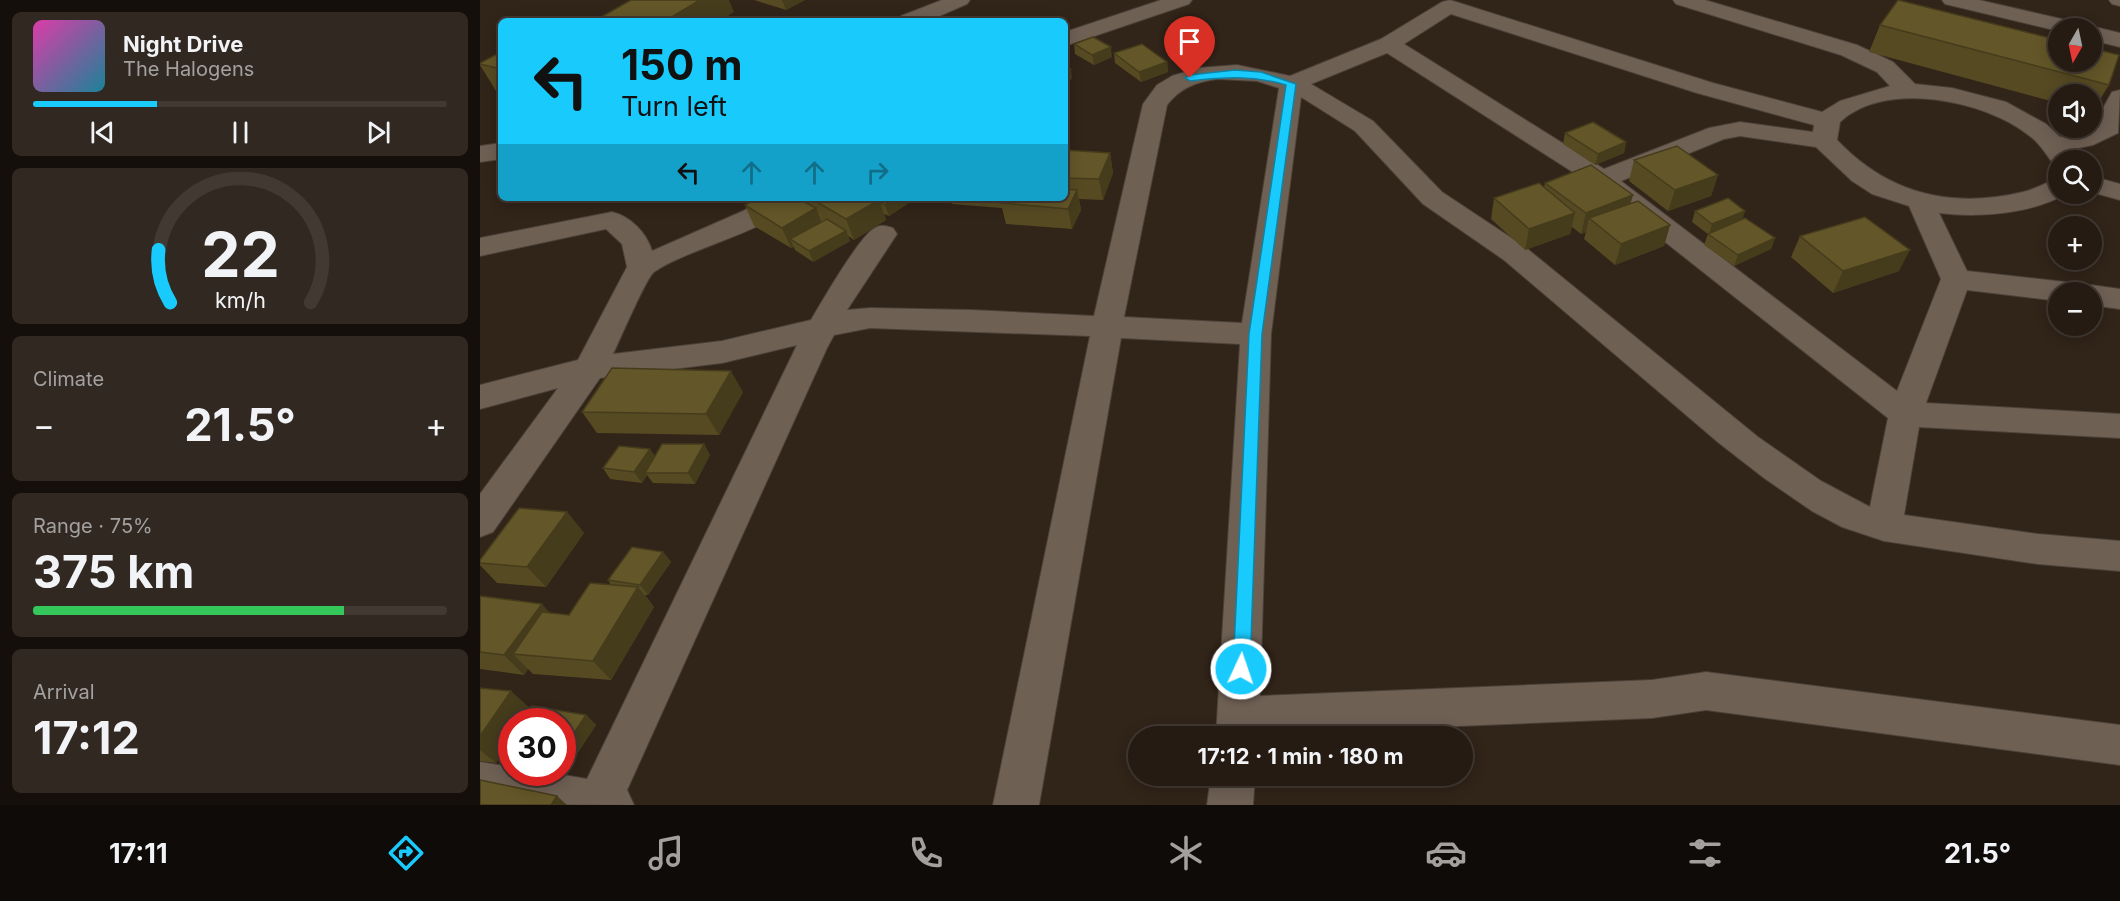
<!DOCTYPE html>
<html lang="en">
<head>
<meta charset="utf-8">
<style>
  body { margin:0; font-family:Inter,sans-serif; background:#312821; color:#f1f3f6; height:100vh; display:flex; flex-direction:column; font-size:22px; white-space:nowrap }
  * { box-sizing:border-box; margin:0 }
  p { font-size:20px; color:#a3a1a0 }
  .icon { flex:none; width:33px; height:33px; fill:none; stroke:currentColor; stroke-width:2; stroke-linecap:round; stroke-linejoin:round }
  .map { position:relative; flex:1; overflow:hidden }
  .sheet { display:flex; flex-direction:column; gap:12px; padding:12px; background:#140f0a; width:480px }
  .sheet>* { flex:none }
  .banner { position:absolute; left:18px; top:18px; width:570px; height:183px; border-radius:9px; box-shadow:0 3px 15px #0003,0 0 0 2px #423933; background:#19cafc; color:#111; overflow:hidden }
  .needle { width:39px; rotate:189deg }
  .tools { position:absolute; left:1568px; top:18px; display:grid; gap:12px }
  .tools a { display:grid; place-items:center; width:54px; height:54px; border-radius:50%; background:#251b13; box-shadow:0 3px 15px #0003,0 0 0 2px #423933; font-size:30px }
  .speed { position:absolute; left:18px; top:708px; display:flex; gap:12px; font-size:30px; font-weight:700; text-align:center }
  .speed>* { display:grid; place-content:center; width:78px; height:78px; border-radius:50%; background:#251b13; box-shadow:0 3px 15px #0003,0 0 0 2px #423933; line-height:1 }
  .speed .limit { border:9px solid #d22; background:#fff; color:#111 }
  .pin { position:absolute; display:grid; place-items:center; width:51px; height:51px; color:#fff; margin:-62px -26px; border-radius:50% 50% 50% 0; rotate:-45deg; box-shadow:0 0 6px #0007 }
  .pin .icon { rotate:45deg }
  .me { position:absolute; width:66px; margin:-33px; rotate:3deg; stroke-linejoin:round; filter:drop-shadow(0 0 4px #0008) }
  .turn { display:flex; align-items:center; gap:21px; height:126px; padding:0 24px; font-size:27px }
  .turn .icon { width:78px; height:78px; stroke-width:2.5 }
  .turn b { display:block; font-size:42px; line-height:51px }
  .lanes { display:flex; align-items:center; height:57px; padding:0 24px; background:#0003; justify-content:center; gap:30px; direction:ltr }
  .lanes .off { opacity:.35 }
  .big { font-size:45px; font-weight:700; line-height:1.1 }
  .sheet .card { flex:1; display:flex; flex-direction:column; justify-content:center; gap:9px; min-width:0; padding:0 21px; border-radius:9px; background:#312821 }
  .sheet .dial { align-items:center; gap:0 }
  .dial svg { height:156px; overflow:visible; fill:none; stroke:#423933; stroke-width:7; stroke-linecap:round; text-anchor:middle }
  .dial text { fill:#f1f3f6; stroke:none }
  .song { display:flex; align-items:center; gap:18px }
  .cover { width:72px; height:72px; border-radius:9px; background:linear-gradient(135deg,hsl(320 70% 55%),hsl(190 70% 35%)) }
  .played { height:6px; border-radius:3px; background:linear-gradient(90deg,#19cafc 30%,#423933 30%) }
  .keys { display:flex; justify-content:space-around; direction:ltr }
  .heat { display:flex; justify-content:space-between; align-items:center; font-size:33px; direction:ltr }
  .charge { height:9px; border-radius:4px; background:linear-gradient(90deg,#34c759 75%,#423933 0) }
  .trip { position:absolute; left:648px; top:726px; width:345px; height:60px; border-radius:30px; background:#251b13; box-shadow:0 3px 15px #0003,0 0 0 2px #423933; font-weight:700; line-height:60px; text-align:center }
  .menu { display:flex; height:96px; justify-content:space-around; align-items:center; background:#0f0b08; color:#a3a1a0 }
  .menu .icon { width:42px; height:42px }
  .menu .selected { color:#19cafc }
  .menu b { font-size:27px; color:#f1f3f6 }
  main { display:flex; flex:1; min-height:0 }
  .map>svg:first-child { display:block }
  .lines { fill:none; stroke-linecap:round; stroke-linejoin:round }
  .street-casing { stroke:#4b4138; stroke-width:2 }
  .street { fill:#6f6054; fill-rule:evenodd }
  .wall { fill:#554a22 }
  .shaded-wall { fill:#453c1c }
  .building { fill:#635628; stroke:#453c1c; stroke-width:1.5 }
  .route { fill:#19cafc; stroke:#1083a4; stroke-width:1.5 }
</style>
</head>
<body>
<main>
<section class="sheet">
<div class="card">
<div class="song"><i class="cover"></i><div><b>Night Drive</b><p>The Halogens</p></div></div>
<div class="played"></div>
<div class="keys"><svg class="icon" aria-label="previous" viewBox="0 0 24 24"><path d="M18 5L8 12l10 7zM5 5v14"/></svg><svg class="icon" aria-label="pause" viewBox="0 0 24 24"><path d="M8 5v14M16 5v14"/></svg><svg class="icon" aria-label="next" viewBox="0 0 24 24"><path d="M6 5l10 7-10 7zM19 5v14"/></svg></div>
</div>
<div class="card dial"><svg viewBox="0 0 100 80">
<path d="M14 69A42 42 0 1 1 86 69"/>
<path d="M14 69A42 42 0 0 1 8 42" stroke="#19cafc"/>
<text x="50" y="56" font-size="32" font-weight="700">22</text>
<text x="50" y="72" font-size="11">km/h</text>
</svg></div>
<div class="card"><p>Climate</p>
<div class="heat"><a>−</a><b class="big">21.5°</b><a>+</a></div>
</div>
<div class="card"><p>Range · 75%</p><b class="big">375 km</b><div class="charge"></div></div>
<div class="card"><p>Arrival</p><b class="big">17:12</b></div>
</section>
<div class="map">
<svg width="1640" height="805" viewBox="0 0 1640 805">
  <rect width="100%" height="100%" fill="#312419"/>
  <g class="lines">
    <g class="street-casing">
      <g id="street">
        <path d="M462,0H490L487,4L448,21H418L421,16Z"/>
        <path d="M681,0H712L709,4L585,46V32Z"/>
        <path d="M970,0L1233,83L1342,112L1360,101L1410,86L1397,72L1361,55L1196,4L1193,0H1225L1377,45L1413,62L1435,84L1472,88L1526,102L1566,124L1580,137L1597,134L1617,124V119L1632,92L1640,90L1638,133L1613,145L1589,150L1596,160H1578V166L1574,165C1566,154 1559,142 1547,134C1503,100 1405,80 1360,122L1357,140C1408,194 1471,209 1543,192C1556,189 1566,182 1578,179V194H1586C1551,214 1499,218 1459,213L1487,271L1586,282L1596,285L1599,290L1611,285L1640,289V309L1611,305V292H1578V301L1487,290L1446,403L1640,414V438L1439,427L1424,515L1558,534L1640,541V571L1558,564L1404,541L1362,527L1332,511L1284,478L1239,443L1024,260L943,204L875,131L821,97L791,334L780,696L1172,680L1226,672L1640,725V765L1226,710L1172,718L736,736L760,344L641,338L559,805H513L610,336L390,328L354,335L347,348L147,790L154,805L0,804V762L32,767V772H67L107,779L317,345L242,363L120,378L13,532L0,537V494L78,388L0,409V385L98,360L147,267L142,244L126,229L0,256V238L132,212C150,216 167,233 172,251L263,211L285,198H317C295,230 208,248 174,272C166,278 140,340 133,354L242,341L331,320C341,303 380,235 395,228C401,224 407,226 413,228L417,234L367,310L390,308L491,310L614,316L663,104L677,85L692,76L718,68L757,65L810,76L901,39L962,2ZM971,14L1217,93L1334,125L1333,132L1260,122L1229,128L1124,169L924,44ZM907,53L1113,185L1408,418L1390,507L1341,481L1278,437L1045,247L962,192L893,121L831,84ZM737,79L777,81L799,88L762,323L644,317L687,105C700,88 716,82 737,79ZM1260,136L1336,147L1372,181L1392,194L1429,206L1461,279L1417,391L1141,181L1244,139Z"/>
        <path d="M1462,0H1499L1599,23L1602,28H1578V31L1465,4Z"/>
        <path d="M1629,0H1640V6L1632,4Z"/>
        <path d="M1611,26L1640,33V47L1611,40V28H1603Z"/>
        <path d="M21,143V159L0,162V146Z"/>
        <path d="M1611,176L1640,184V200L1611,192Z"/>
        <path d="M731,776H775L773,805H727Z"/>
      </g>
    </g>
    <use href="#street" class="street"/>
  </g>
  <g class="wall">
    <path d="M274,0H325L306,10Z"/>
    <path d="M1400,25L1629,85L1612,112H1611V94H1578V103L1389,52Z"/>
    <path d="M594,44L632,57L614,65L595,54Z"/>
    <path d="M21,52V92L16,91L0,65V63Z"/>
    <path d="M634,53L687,62L688,72L661,82L635,63Z"/>
    <path d="M1085,133L1146,142L1144,153L1115,165L1083,144Z"/>
    <path d="M585,150L630,153L633,173L623,200L599,199L601,210L592,229L526,224L522,208L472,204L470,198H585Z"/>
    <path d="M1154,160L1238,175L1231,196L1188,211L1149,181Z"/>
    <path d="M1065,183L1150,203L1190,225L1184,246L1135,265L1104,239L1106,232L1101,234L1092,227L1090,234L1045,250L1011,219L1014,198L1064,188Z"/>
    <path d="M261,198H436L409,216L404,214L406,220L374,240L368,236L370,241L333,262L315,250L314,247L311,248L274,226L265,205L272,202Z"/>
    <path d="M1215,211L1262,219L1295,238L1291,249L1254,266L1224,245L1228,234L1212,222Z"/>
    <path d="M1320,236L1419,271L1353,293L1311,257Z"/>
    <path d="M263,392L239,435L117,433L102,412Z"/>
    <path d="M224,444L230,455L215,484L173,483L167,475L162,483L130,479L123,468Z"/>
    <path d="M87,512L104,533L66,587L17,583L0,565V560Z"/>
    <path d="M183,552L191,562L168,595H165L174,607L131,680L53,674L48,669L44,675L0,669V596L71,613L89,615L131,585L128,580Z"/>
    <path d="M0,688L49,709L106,715L116,725L85,772L82,771V722H32V762L29,761L21,755L16,763L0,761Z"/>
  </g>
  <g class="shaded-wall">
    <path d="M220,0H249L254,12L240,21H185Z"/>
    <path d="M302,0H325L306,10Z"/>
    <path d="M631,47L632,57L614,65L612,55Z"/>
    <path d="M687,62L688,72L661,82L659,72Z"/>
    <path d="M591,69L592,79L585,82V71Z"/>
    <path d="M1146,142L1144,153L1115,165L1118,154Z"/>
    <path d="M630,153L633,173L623,200L619,179Z"/>
    <path d="M1238,175L1231,196L1188,211L1195,190Z"/>
    <path d="M597,190L601,210L592,229L588,209Z"/>
    <path d="M1153,195L1147,216L1109,218L1106,232L1101,234L1106,213Z"/>
    <path d="M416,198H436L409,216L405,205Z"/>
    <path d="M399,200L406,220L374,240L366,219Z"/>
    <path d="M336,208L344,229L310,239L314,247L311,248L302,228Z"/>
    <path d="M1265,211L1262,222L1229,235L1232,224Z"/>
    <path d="M1095,213L1090,234L1045,250L1049,229Z"/>
    <path d="M1190,225L1184,246L1135,265L1141,244Z"/>
    <path d="M366,231L370,241L333,262L329,251Z"/>
    <path d="M1295,238L1291,249L1254,266L1258,255Z"/>
    <path d="M1430,250L1419,271L1353,293L1363,271Z"/>
    <path d="M251,371L263,392L239,435L226,414Z"/>
    <path d="M224,444L230,455L215,484L208,473Z"/>
    <path d="M170,449L178,460L165,473L167,475L162,483L154,472Z"/>
    <path d="M87,512L104,533L66,587L47,567Z"/>
    <path d="M183,552L191,562L168,595L160,585Z"/>
    <path d="M158,587L174,607L131,680L113,661Z"/>
    <path d="M62,604L80,624L33,654L48,669L44,675L24,655Z"/>
    <path d="M31,691L52,710L44,722H32V740L18,752L21,755L16,763L0,750V736Z"/>
    <path d="M106,715L116,725L85,772L82,769V751Z"/>
    <path d="M77,796L87,805H71Z"/>
  </g>
  <g class="building">
    <path d="M151,0H220L185,21H114Z"/>
    <path d="M1418,0L1578,40V62H1611V48L1639,55L1629,85L1400,25Z"/>
    <path d="M613,37L631,47L612,55L594,44Z"/>
    <path d="M662,44L687,62L659,72L634,53Z"/>
    <path d="M21,52V69L0,64V63Z"/>
    <path d="M585,66L591,69L585,71Z"/>
    <path d="M1113,122L1146,142L1118,154L1085,133Z"/>
    <path d="M1197,146L1238,175L1195,190L1154,160Z"/>
    <path d="M585,150L630,153L619,179L585,178Z"/>
    <path d="M1111,165L1153,195L1106,213L1065,183Z"/>
    <path d="M1059,183L1095,213L1049,229L1014,198Z"/>
    <path d="M585,189L597,190L588,209L521,203L524,198H585Z"/>
    <path d="M278,198H317L336,208L302,228L265,205Z"/>
    <path d="M330,198H396L399,200L366,219Z"/>
    <path d="M396,198H416L405,205L400,203L399,200Z"/>
    <path d="M1248,198L1265,211L1232,224L1215,211Z"/>
    <path d="M1158,201L1190,225L1141,244L1109,218Z"/>
    <path d="M1385,217L1430,250L1363,271L1320,236Z"/>
    <path d="M1265,218L1295,238L1258,255L1228,234Z"/>
    <path d="M347,219L366,231L329,251L310,239Z"/>
    <path d="M132,368L251,371L226,414L102,412Z"/>
    <path d="M182,444H224L208,473H165Z"/>
    <path d="M139,446L170,449L154,472L123,468Z"/>
    <path d="M39,508L87,512L47,567L0,563V560Z"/>
    <path d="M152,547L183,552L160,585L128,580Z"/>
    <path d="M110,583L158,587L113,661L33,654L62,612L89,615Z"/>
    <path d="M0,596L62,604L24,655L0,652Z"/>
    <path d="M0,688L31,691L0,736Z"/>
    <path d="M52,706L106,715L82,751V722H40Z"/>
    <path d="M32,733V754L18,752Z"/>
    <path d="M0,780L77,796L71,805H0Z"/>
  </g>
  <path class="route" d="M755,70L781,72L816,84L782,334L770,669L767,675L761,677L755,675L753,669L769,334L806,85C772,75 744,77 710,81L705,78L710,75Z"/>
</svg>
<div class="tools">
<a><svg class="needle" viewBox="-14 -14 28 28"><path d="M0-13l5 13h-10z" fill="#e53935"/><path d="M0 13l5-13h-10z" fill="#a3a1a0"/></svg></a>
<a><svg class="icon" aria-label="sound" viewBox="0 0 24 24"><path d="M4 9h4l5-4v14l-5-4H4zM17 9q2 3 0 6"/></svg></a>
<a><svg class="icon" aria-label="search" viewBox="0 0 24 24"><circle cx="10" cy="10" r="6"/><path d="M15 15l6 6"/></svg></a>
<a>+</a>
<a>−</a>
</div>
<div class="speed"><div class="limit">30</div></div>
<div class="pin" style="left:710px;top:78px;background:#d93025"><svg class="icon" aria-label="arrive" viewBox="0 0 24 24"><path d="M6 21V4h12l-3 4 3 4H6"/></svg></div>
<svg class="me" style="left:761px;top:669px" viewBox="-20 -20 40 40"><circle r="17" fill="#19cafc" stroke="#fff" stroke-width="3"/><path d="M0-11L8 9 0 5-8 9z" fill="#fff"/></svg>
<div class="trip">17:12 · 1 min · 180 m</div>
<div class="banner">
<div class="turn"><svg class="icon" aria-label="left" viewBox="0 0 24 24"><path d="M17 20v-9H6M10 6l-5 5 5 5"/></svg><div><b>150 m</b>Turn left</div></div>
<div class="lanes"><svg class="icon" aria-label="left" viewBox="0 0 24 24"><path d="M17 20v-9H6M10 6l-5 5 5 5"/></svg><svg class="icon off" aria-label="ahead" viewBox="0 0 24 24"><path d="M12 20V5M6 11l6-6 6 6"/></svg><svg class="icon off" aria-label="ahead" viewBox="0 0 24 24"><path d="M12 20V5M6 11l6-6 6 6"/></svg><svg class="icon off" aria-label="right" viewBox="0 0 24 24"><path d="M7 20v-9h11M14 6l5 5-5 5"/></svg></div>
</div>
</div>
</main>
<nav class="menu">
<b>17:11</b>
<svg class="icon selected" aria-label="directions" viewBox="0 0 24 24"><path d="M12 3l9 9-9 9-9-9zM9 14v-3h6M13 9l2 2-2 2"/></svg>
<svg class="icon" aria-label="music" viewBox="0 0 24 24"><path d="M9 18V5l10-2v13"/><circle cx="6" cy="18" r="3"/><circle cx="16" cy="16" r="3"/></svg>
<svg class="icon" aria-label="phone" viewBox="0 0 24 24"><path d="M5 4h4l2 5-3 2q2 4 5 5l2-3 5 2v4C11 20 4 13 5 4z"/></svg>
<svg class="icon" aria-label="climate" viewBox="0 0 24 24"><path d="M12 3v18M4 7l16 10M4 17L20 7"/></svg>
<svg class="icon" aria-label="car" viewBox="0 0 24 24"><path d="M5 17H2v-5l4-1 3-4h7l3 4 3 1v5h-3M9 17h6M6 11h13"/><circle cx="7" cy="17" r="2"/><circle cx="17" cy="17" r="2"/></svg>
<svg class="icon" aria-label="filters" viewBox="0 0 24 24"><path d="M4 7h16M4 17h16"/><circle cx="9" cy="7" r="2"/><circle cx="15" cy="17" r="2"/></svg>
<b>21.5°</b>
</nav>
</body>
</html>
